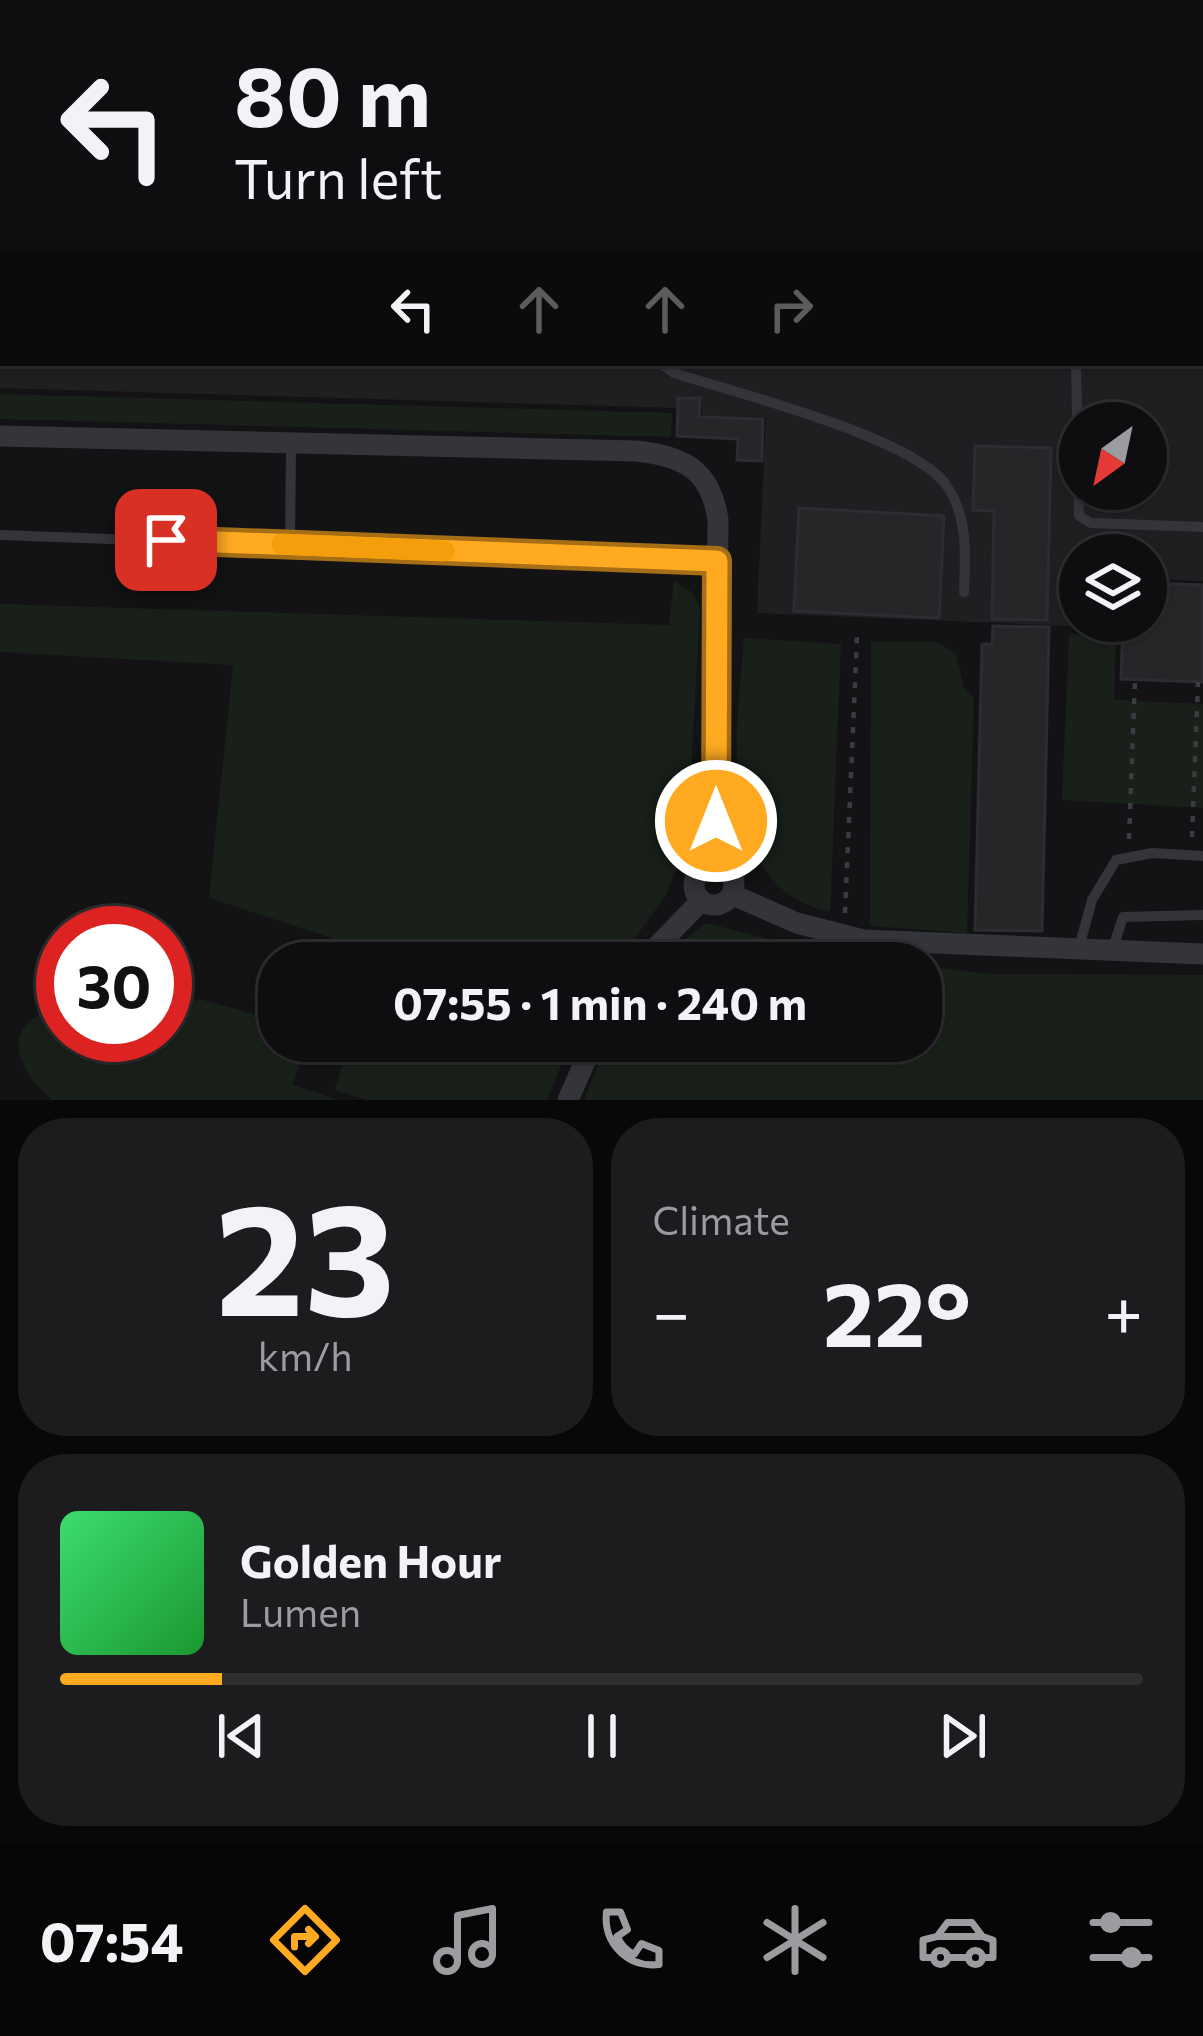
<!DOCTYPE html>
<html lang="en">
<head>
<meta charset="utf-8">
<style>
  body { margin:0; font-family:Commissioner,sans-serif; background:#1c1c1e; color:#f1f3f6; height:100vh; display:flex; flex-direction:column; font-size:45px; white-space:nowrap }
  * { box-sizing:border-box; margin:0 }
  p { font-size:39px; color:#9b9c9f }
  .icon { flex:none; width:66px; height:66px; fill:none; stroke:currentColor; stroke-width:2; stroke-linecap:round; stroke-linejoin:round }
  .map { position:relative; height:1100px; overflow:hidden }
  .side { display:flex; flex-direction:column; gap:18px; padding:18px; background:#080809; flex:1 }
  .side>* { flex:none }
  .guide { position:absolute; left:0px; top:0px; width:1203px; height:366px; box-shadow:0 3px 9px #0004,0 0 0 3px #2e2e30; background:#0e0e10; color:#f1f3f6; overflow:hidden }
  .needle { width:78px; rotate:213deg }
  .tools { position:absolute; left:1059px; top:402px; display:grid; gap:24px }
  .tools a { display:grid; place-items:center; width:108px; height:108px; border-radius:50%; background:#0e0e10; box-shadow:0 3px 9px #0004,0 0 0 3px #2e2e30; font-size:60px }
  .speed { position:absolute; left:36px; top:906px; display:flex; gap:24px; font-size:60px; font-weight:700; text-align:center }
  .speed>* { display:grid; place-content:center; width:156px; height:156px; border-radius:50%; background:#0e0e10; box-shadow:0 3px 9px #0004,0 0 0 3px #2e2e30; line-height:1 }
  .speed .limit { border:18px solid #d22; background:#fff; color:#111 }
  .pin { position:absolute; display:grid; place-items:center; width:102px; height:102px; color:#fff; margin:-51px; border-radius:24px; box-shadow:0 6px 18px #0006 }
  .me { position:absolute; width:132px; margin:-66px; rotate:0deg; stroke-linejoin:round; filter:drop-shadow(0 0 9px #0008) }
  .turn { display:flex; align-items:center; gap:42px; height:252px; padding:0 36px; font-size:54px }
  .turn .icon { width:156px; height:156px; stroke-width:2.5 }
  .turn b { display:block; font-size:84px; line-height:102px }
  .lanes { display:flex; align-items:center; height:114px; padding:0 36px; background:#0003; justify-content:center; gap:60px; direction:ltr }
  .lanes .off { opacity:.35 }
  .big { font-size:90px; font-weight:700; line-height:1.1 }
  .side .card { flex:1; display:flex; flex-direction:column; justify-content:center; gap:18px; min-width:0; padding:0 42px; border-radius:48px; background:#1c1c1e }
  .side .dial { align-items:center; gap:0 }
  .dial b { font-size:156px; line-height:1 }
  .song { display:flex; align-items:center; gap:36px }
  .cover { width:144px; height:144px; border-radius:18px; background:linear-gradient(135deg,hsl(140 70% 55%),hsl(130 70% 35%)) }
  .played { height:12px; border-radius:6px; background:linear-gradient(90deg,#ffaa21 15%,#2e2e30 15%) }
  .keys { display:flex; justify-content:space-around; direction:ltr }
  .heat { display:flex; justify-content:space-between; align-items:center; font-size:66px; direction:ltr }
  .side .tiles { flex:1; display:grid; gap:18px; grid-template-columns:1fr 1fr }
  .card:last-child { grid-column:span 2 }
  .trip { position:absolute; left:258px; top:942px; width:684px; height:120px; border-radius:48px; background:#0e0e10; box-shadow:0 3px 9px #0004,0 0 0 3px #2e2e30; font-weight:700; line-height:120px; text-align:center }
  .tabs { display:flex; height:192px; justify-content:space-around; align-items:center; background:#060606; color:#9b9c9f }
  .tabs .icon { width:84px; height:84px }
  .tabs .current { color:#ffaa21 }
  .tabs b { font-size:54px; color:#f1f3f6 }
  .map>svg:first-child { display:block }
  .built { fill:#1f1f22; fill-rule:evenodd }
  .green { fill:#19201a }
  .building { fill:#262629; stroke:#2d2d31; stroke-width:3 }
  .lines { fill:none; stroke-linecap:round; stroke-linejoin:round }
  .path { stroke:#3a3c41; stroke-width:4.5; stroke-dasharray:6 9; stroke-linecap:butt }
  .service { stroke:#34353a; stroke-width:10 }
  .minor { stroke:#34353a; stroke-width:21 }
  .route-casing { stroke:#a66e15; stroke-width:30 }
  .route { stroke:#ffaa21; stroke-width:21 }
  .slow { stroke:#f59e0b; stroke-width:21 }
</style>
</head>
<body>
<div class="map">
<svg width="1203" height="1100" viewBox="0 0 1203 1100">
  <rect width="100%" height="100%" fill="#131315"/>
  <path class="built" d="M0,0H1203V581L1146,579V555H1080V621H1119V628L757,613L766,417L702,416L701,397L678,396L677,408L0,388ZM3,3H1200V363H3ZM1080,423H1146V489H1080Z"/>
  <g class="green">
    <path d="M0,394L672,413L671,437L0,419Z"/>
    <path d="M674,581L693,593L700,608L687,846L666,895L617,963H372L375,952L209,898L233,665L0,652V604L669,625Z"/>
    <path d="M1069,634L1116,636L1114,700L1203,704V808L1062,800Z"/>
    <path d="M744,638L841,644L830,912C711,885 737,728 744,638Z"/>
    <path d="M871,642H936L956,654L964,688L974,698L967,933L870,926Z"/>
    <path d="M706,923L840,957L896,963H655Z"/>
    <path d="M921,966L990,974L1203,975V1100H584L608,1041H921Z"/>
    <path d="M165,998L203,1000L279,1021V1041H306L293,1085L339,1100H52C11,1063 0,1021 63,1006V1035H165Z"/>
    <path d="M349,1041H571L547,1100H367L335,1090Z"/>
  </g>
  <g class="building">
    <path d="M0,0H238L3,3V266Z"/>
    <path d="M359,0H1203V289L1200,3Z"/>
    <path d="M678,398H700L699,417L763,419L762,461L737,460L738,439L677,436Z"/>
    <path d="M975,446L1051,448L1047,620L992,619L994,511L973,510Z"/>
    <path d="M799,508L944,516L939,618L794,611Z"/>
    <path d="M1146,583L1203,585V682L1121,679L1123,621H1146Z"/>
    <path d="M993,626L1049,627L1042,931L975,930L982,644H992Z"/>
  </g>
  <g class="lines">
    <g class="path">
      <path d="M1192,837L1198,682"/>
      <path d="M1129,839L1135,679"/>
      <path d="M845,913L857,637"/>
    </g>
    <g class="service">
      <path d="M0,309H3"/>
      <path d="M1200,338H1203"/>
      <path d="M660,363L674,373C733,392 913,437 946,485C969,517 965,555 964,592"/>
      <path d="M1076,363L1079,516L1091,523L1203,527"/>
      <path d="M0,535L717,561"/>
      <path d="M290,545L291,446"/>
      <path d="M1078,951L1092,900L1116,860L1152,853L1203,856"/>
      <path d="M1112,951L1123,917L1203,915"/>
    </g>
    <g class="minor">
      <path d="M0,436L636,451C684,456 711,470 718,520L715,865"/>
      <circle cx="714" cy="885" r="20"/>
      <path d="M733,895L797,923L863,940L1203,954"/>
      <path d="M641,963L701,901"/>
      <path d="M568,1100L594,1041"/>
    </g>
  </g>
  <g class="lines">
    <g class="route-casing">
      <path id="route" d="M166,540L717,561L716,821"/>
    </g>
    <use href="#route" class="route"/>
    <path class="slow" d="M282,544L444,551"/>
  </g>
</svg>
<div class="tools">
<a><svg class="needle" viewBox="-14 -14 28 28"><path d="M0-13l5 13h-10z" fill="#e53935"/><path d="M0 13l5-13h-10z" fill="#9b9c9f"/></svg></a>
<a><svg class="icon" aria-label="layers" viewBox="0 0 24 24"><path d="M12 4l9 5-9 5-9-5zM3 14l9 5 9-5"/></svg></a>
</div>
<div class="speed"><div class="limit">30</div></div>
<div class="pin" style="left:166px;top:540px;background:#d93025"><svg class="icon" aria-label="arrive" viewBox="0 0 24 24"><path d="M6 21V4h12l-3 4 3 4H6"/></svg></div>
<svg class="me" style="left:716px;top:821px" viewBox="-20 -20 40 40"><circle r="17" fill="#ffaa21" stroke="#fff" stroke-width="3"/><path d="M0-11L8 9 0 5-8 9z" fill="#fff"/></svg>
<div class="trip">07:55 · 1 min · 240 m</div>
<div class="guide">
<div class="turn"><svg class="icon" aria-label="left" viewBox="0 0 24 24"><path d="M17 20v-9H6M10 6l-5 5 5 5"/></svg><div><b>80 m</b>Turn left</div></div>
<div class="lanes"><svg class="icon" aria-label="left" viewBox="0 0 24 24"><path d="M17 20v-9H6M10 6l-5 5 5 5"/></svg><svg class="icon off" aria-label="ahead" viewBox="0 0 24 24"><path d="M12 20V5M6 11l6-6 6 6"/></svg><svg class="icon off" aria-label="ahead" viewBox="0 0 24 24"><path d="M12 20V5M6 11l6-6 6 6"/></svg><svg class="icon off" aria-label="right" viewBox="0 0 24 24"><path d="M7 20v-9h11M14 6l5 5-5 5"/></svg></div>
</div>
</div>
<section class="side">
<div class="tiles">
<div class="card dial"><b>23</b><p>km/h</p></div>
<div class="card"><p>Climate</p>
<div class="heat"><a>−</a><b class="big">22°</b><a>+</a></div>
</div>
<div class="card">
<div class="song"><i class="cover"></i><div><b>Golden Hour</b><p>Lumen</p></div></div>
<div class="played"></div>
<div class="keys"><svg class="icon" aria-label="previous" viewBox="0 0 24 24"><path d="M18 5L8 12l10 7zM5 5v14"/></svg><svg class="icon" aria-label="pause" viewBox="0 0 24 24"><path d="M8 5v14M16 5v14"/></svg><svg class="icon" aria-label="next" viewBox="0 0 24 24"><path d="M6 5l10 7-10 7zM19 5v14"/></svg></div>
</div>
</div>
</section>
<nav class="tabs">
<b>07:54</b>
<svg class="icon current" aria-label="directions" viewBox="0 0 24 24"><path d="M12 3l9 9-9 9-9-9zM9 14v-3h6M13 9l2 2-2 2"/></svg>
<svg class="icon" aria-label="music" viewBox="0 0 24 24"><path d="M9 18V5l10-2v13"/><circle cx="6" cy="18" r="3"/><circle cx="16" cy="16" r="3"/></svg>
<svg class="icon" aria-label="phone" viewBox="0 0 24 24"><path d="M5 4h4l2 5-3 2q2 4 5 5l2-3 5 2v4C11 20 4 13 5 4z"/></svg>
<svg class="icon" aria-label="climate" viewBox="0 0 24 24"><path d="M12 3v18M4 7l16 10M4 17L20 7"/></svg>
<svg class="icon" aria-label="car" viewBox="0 0 24 24"><path d="M5 17H2v-5l4-1 3-4h7l3 4 3 1v5h-3M9 17h6M6 11h13"/><circle cx="7" cy="17" r="2"/><circle cx="17" cy="17" r="2"/></svg>
<svg class="icon" aria-label="filters" viewBox="0 0 24 24"><path d="M4 7h16M4 17h16"/><circle cx="9" cy="7" r="2"/><circle cx="15" cy="17" r="2"/></svg>
</nav>
</body>
</html>
